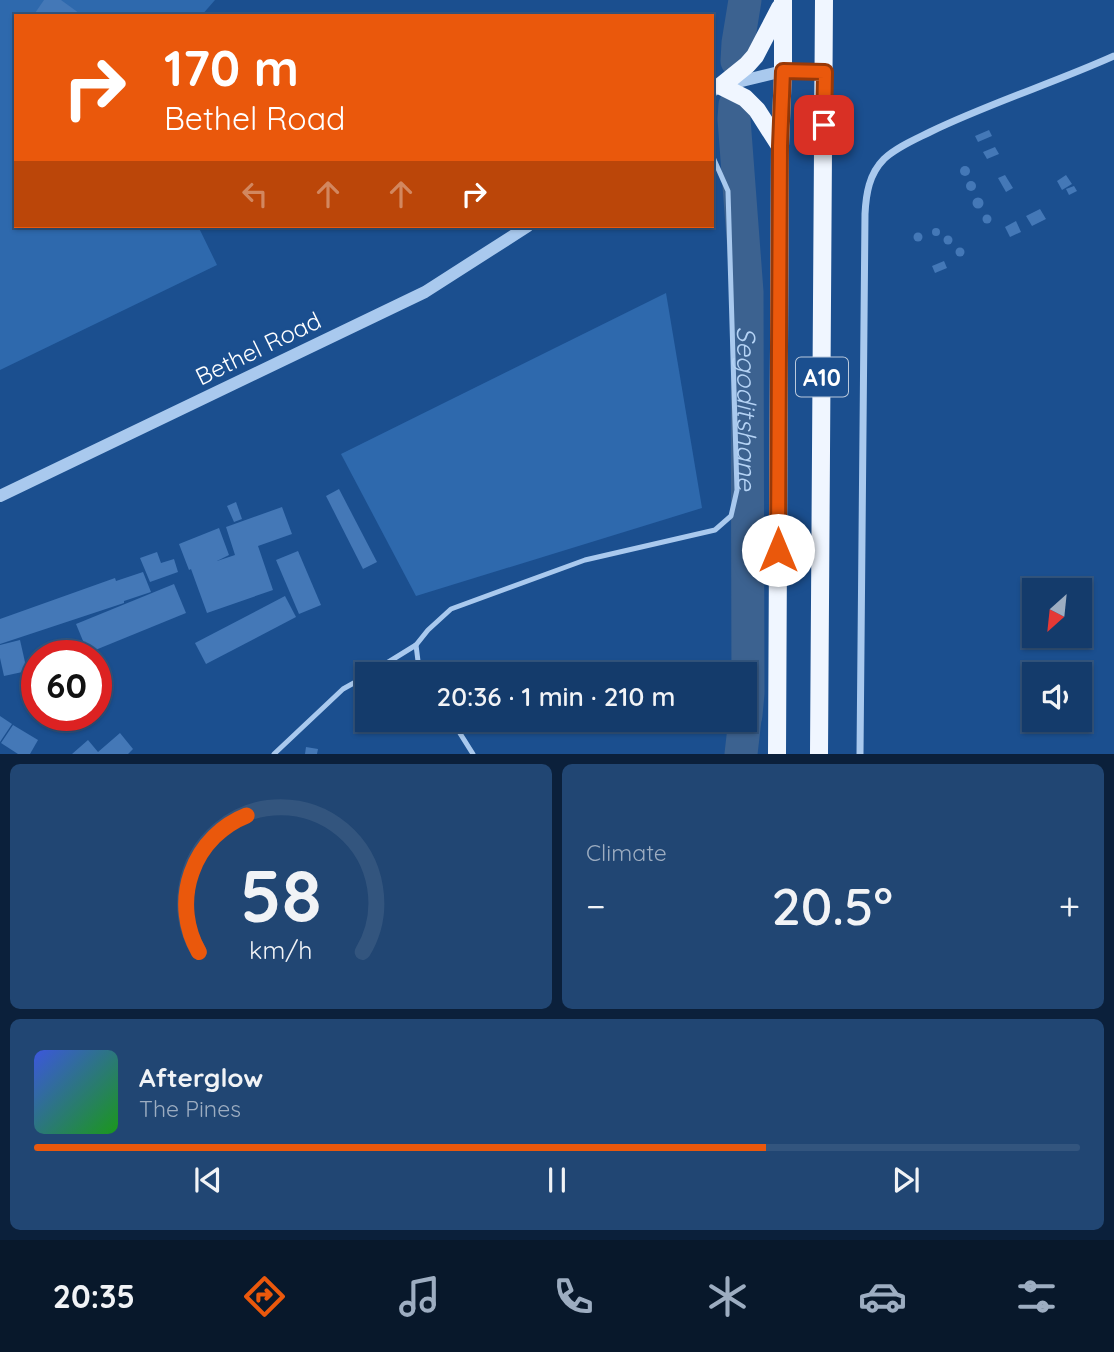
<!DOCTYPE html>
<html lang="en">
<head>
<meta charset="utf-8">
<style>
  body { margin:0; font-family:Quicksand,sans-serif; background:#214673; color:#f1f3f6; height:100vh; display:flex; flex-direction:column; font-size:26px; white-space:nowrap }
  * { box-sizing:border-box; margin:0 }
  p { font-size:23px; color:#9dadc1 }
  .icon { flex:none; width:38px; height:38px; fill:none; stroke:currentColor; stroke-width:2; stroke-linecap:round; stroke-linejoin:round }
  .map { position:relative; height:754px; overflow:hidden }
  .sheet { display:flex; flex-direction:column; gap:10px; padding:10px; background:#0b203b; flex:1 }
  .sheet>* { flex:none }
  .hud { position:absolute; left:14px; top:14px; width:700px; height:214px; border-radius:0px; box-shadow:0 2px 5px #0004,0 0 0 2px #33557e; background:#ea580c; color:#fff; overflow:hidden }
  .needle { width:46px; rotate:207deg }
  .controls { position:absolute; left:1022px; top:578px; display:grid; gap:14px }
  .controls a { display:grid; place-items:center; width:70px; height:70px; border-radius:0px; background:#143b6b; box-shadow:0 2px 5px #0004,0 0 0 2px #33557e; font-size:35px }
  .speed { position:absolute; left:21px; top:640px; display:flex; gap:14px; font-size:35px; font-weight:700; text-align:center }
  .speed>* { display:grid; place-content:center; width:91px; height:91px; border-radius:50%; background:#143b6b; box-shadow:0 2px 5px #0004,0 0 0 2px #33557e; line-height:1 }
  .speed .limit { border:10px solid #d22; background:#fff; color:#111 }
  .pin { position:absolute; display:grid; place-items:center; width:60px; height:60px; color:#fff; margin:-30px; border-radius:14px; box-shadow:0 4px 10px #0006 }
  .me { position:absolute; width:77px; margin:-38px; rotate:0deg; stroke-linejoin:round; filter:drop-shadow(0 0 5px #0008) }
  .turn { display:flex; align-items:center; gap:24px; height:147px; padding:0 35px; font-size:32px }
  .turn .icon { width:91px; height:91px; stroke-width:2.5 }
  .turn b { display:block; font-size:49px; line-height:60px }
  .lanes { display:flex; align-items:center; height:66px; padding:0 35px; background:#0003; justify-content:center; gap:35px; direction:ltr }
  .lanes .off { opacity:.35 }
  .big { font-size:52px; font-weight:600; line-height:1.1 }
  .sheet .card { flex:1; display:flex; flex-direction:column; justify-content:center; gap:10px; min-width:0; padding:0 24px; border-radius:10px; background:#214673 }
  .sheet .dial { align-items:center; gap:0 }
  .dial svg { height:182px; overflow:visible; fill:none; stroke:#33557e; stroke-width:7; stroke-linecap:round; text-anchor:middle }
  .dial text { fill:#f1f3f6; stroke:none }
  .song { display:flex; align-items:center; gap:21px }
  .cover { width:84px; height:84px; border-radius:10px; background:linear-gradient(135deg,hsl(230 70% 55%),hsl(120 70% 35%)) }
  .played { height:7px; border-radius:4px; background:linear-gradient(90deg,#ea580c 70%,#33557e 70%) }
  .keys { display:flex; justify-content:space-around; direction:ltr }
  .heat { display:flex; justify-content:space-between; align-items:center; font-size:38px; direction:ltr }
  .sheet .tiles { flex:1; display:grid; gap:10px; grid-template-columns:1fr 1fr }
  .card:last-child { grid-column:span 2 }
  .trip { position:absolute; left:355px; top:662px; width:402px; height:70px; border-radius:0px; background:#143b6b; box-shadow:0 2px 5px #0004,0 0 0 2px #33557e; font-weight:600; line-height:70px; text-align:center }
  .dock { display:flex; height:112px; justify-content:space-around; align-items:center; background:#08182b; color:#9dadc1 }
  .dock .icon { width:49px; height:49px }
  .dock .current { color:#ea580c }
  .dock b { font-size:32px; color:#f1f3f6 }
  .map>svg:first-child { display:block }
  .green { fill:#2e69ad }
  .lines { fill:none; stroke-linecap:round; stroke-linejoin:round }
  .river { stroke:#3c6290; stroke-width:33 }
  .building { fill:#4478b7 }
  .service { stroke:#a9c9ee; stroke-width:5 }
  .minor { stroke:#a9c9ee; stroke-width:7 }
  .tertiary { stroke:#a9c9ee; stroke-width:12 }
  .primary { stroke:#f0f6ff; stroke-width:18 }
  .route-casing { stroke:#983908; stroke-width:18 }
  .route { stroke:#ea580c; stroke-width:12 }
  .labels { text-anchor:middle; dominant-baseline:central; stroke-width:5; stroke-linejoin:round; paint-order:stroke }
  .shield { fill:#1b4f8f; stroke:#bbcadd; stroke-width:2 }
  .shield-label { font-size:23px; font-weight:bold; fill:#fff }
  .street-label { font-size:24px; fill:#fff; stroke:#1b4f8f }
  .water-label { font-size:26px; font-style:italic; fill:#b5d3f5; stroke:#1b4f8f }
</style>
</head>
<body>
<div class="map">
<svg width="1114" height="754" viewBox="0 0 1114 754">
  <rect width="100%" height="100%" fill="#1b4f8f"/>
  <g class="green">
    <path d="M0,0H215L201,16H16V226H198L217,265L0,370Z"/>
    <path d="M666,293L702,508L416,596L341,454Z"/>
  </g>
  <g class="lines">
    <g class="river">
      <path d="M737,61L738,43L745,0"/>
      <path id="s1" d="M735,105L734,119L747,292L748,693L746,715"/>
      <path d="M741,754L745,719"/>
    </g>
  </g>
  <g class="building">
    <path d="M44,0H61L83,16H33Z"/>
    <path d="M989,130L992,136L978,142L975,136Z"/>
    <path d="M995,147L999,154L987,159L983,152Z"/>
    <circle cx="965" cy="171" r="5"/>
    <path d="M1005,175L1013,188L1006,192L998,178Z"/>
    <path d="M1066,175L1072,184L1062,190L1057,181Z"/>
    <circle cx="971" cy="186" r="5"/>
    <path d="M1074,186L1077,191L1069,195L1066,189Z"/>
    <circle cx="978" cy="203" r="5.5"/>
    <path d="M1040,209L1046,219L1032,226L1026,216Z"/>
    <circle cx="987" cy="219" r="4.5"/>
    <path d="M1016,221L1021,232L1010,237L1005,227Z"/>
    <circle cx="936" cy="232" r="4"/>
    <circle cx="918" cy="237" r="4.5"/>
    <circle cx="948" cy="240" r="4.5"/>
    <circle cx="960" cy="252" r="4.5"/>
    <path d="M944,261L947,268L935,273L932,266Z"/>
    <path d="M339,489L377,562L363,569L326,496Z"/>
    <path d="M236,502L242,519L234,522L227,506Z"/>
    <path d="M282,507L292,534L258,546L273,590L207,613L191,569L189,570L179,544L219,528L229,555L217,561L235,555L226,527Z"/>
    <path d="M298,551L321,605L299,614L276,560Z"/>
    <path d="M157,552L161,563L174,559L178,572L150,582L140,558Z"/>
    <path d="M143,572L151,592L124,601V603L0,644V619L115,578L116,581Z"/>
    <path d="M174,584L186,613L88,653L76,624Z"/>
    <path d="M285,596L296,617L206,664L195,643Z"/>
    <path d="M20,640L27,671L4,676L0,658V645Z"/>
    <path d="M37,677V704H36L28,680Z"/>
    <path d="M0,716L12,724L0,742Z"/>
    <path d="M40,716H60L42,722Z"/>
    <path d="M13,725L38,740L30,754H18L1,743Z"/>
    <path d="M120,733L133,749L128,754H72L88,740L98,752Z"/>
    <path d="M306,747L318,749L317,754H305Z"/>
  </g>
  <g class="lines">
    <g class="service">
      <path d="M416,645L419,669L422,674"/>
      <path d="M369,674L416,645L428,630L451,609L585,560L715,530L731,516L737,490L728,191L712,155"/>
      <path d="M451,719L473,754"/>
      <path d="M274,754L343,689L368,675"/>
    </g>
    <path class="minor" d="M860,754L865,214C866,194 869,174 884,159C897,147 914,140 930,132C990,103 1054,83 1114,56"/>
    <g class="tertiary">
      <path d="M712,91L721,86L783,71L825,72"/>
      <path d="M0,496L425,292L528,226"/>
    </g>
    <g class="primary">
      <path d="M780,146L757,110L745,98L721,86L747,65L755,56L780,8"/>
      <path d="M777,754L780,146L783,71V0"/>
      <path d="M819,754L824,0"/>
    </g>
  </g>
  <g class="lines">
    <g class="route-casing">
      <path id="route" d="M778,550L780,146L783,71L825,72L824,125"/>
    </g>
    <use href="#route" class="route"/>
  </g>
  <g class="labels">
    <rect class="shield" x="796" y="357.5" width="52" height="39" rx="5"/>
    <g class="shield-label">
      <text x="822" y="377">A10</text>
    </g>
    <g class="street-label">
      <text transform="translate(258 348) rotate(-26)">Bethel Road</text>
    </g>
    <g class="water-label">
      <text stroke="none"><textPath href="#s1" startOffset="304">Segoditshane</textPath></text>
    </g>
  </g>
</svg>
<div class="controls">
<a><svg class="needle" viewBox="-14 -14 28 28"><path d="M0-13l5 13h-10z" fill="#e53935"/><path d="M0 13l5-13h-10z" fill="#9dadc1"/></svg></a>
<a><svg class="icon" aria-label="sound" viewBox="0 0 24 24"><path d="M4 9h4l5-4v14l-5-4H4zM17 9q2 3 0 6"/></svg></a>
</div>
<div class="speed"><div class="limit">60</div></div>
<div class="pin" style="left:824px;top:125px;background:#d93025"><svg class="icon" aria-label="arrive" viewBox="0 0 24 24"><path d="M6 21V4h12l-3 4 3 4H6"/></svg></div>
<svg class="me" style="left:778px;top:550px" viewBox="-20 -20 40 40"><circle r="19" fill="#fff"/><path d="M0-13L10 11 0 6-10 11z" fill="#ea580c"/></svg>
<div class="trip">20:36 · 1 min · 210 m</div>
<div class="hud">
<div class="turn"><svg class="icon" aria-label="right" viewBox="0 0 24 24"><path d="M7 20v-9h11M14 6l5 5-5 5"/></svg><div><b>170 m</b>Bethel Road</div></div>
<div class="lanes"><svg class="icon off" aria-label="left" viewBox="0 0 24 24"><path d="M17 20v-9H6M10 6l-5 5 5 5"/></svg><svg class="icon off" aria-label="ahead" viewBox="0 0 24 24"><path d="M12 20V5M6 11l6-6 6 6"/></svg><svg class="icon off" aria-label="ahead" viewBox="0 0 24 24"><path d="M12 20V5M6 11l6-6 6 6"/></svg><svg class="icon" aria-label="right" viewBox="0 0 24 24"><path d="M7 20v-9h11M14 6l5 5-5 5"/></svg></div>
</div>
</div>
<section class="sheet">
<div class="tiles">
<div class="card dial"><svg viewBox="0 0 100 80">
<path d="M14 69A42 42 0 1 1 86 69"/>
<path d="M14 69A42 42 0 0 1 35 9" stroke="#ea580c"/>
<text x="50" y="56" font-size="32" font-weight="700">58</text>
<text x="50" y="72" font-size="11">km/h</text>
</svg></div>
<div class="card"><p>Climate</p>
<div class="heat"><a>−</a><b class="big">20.5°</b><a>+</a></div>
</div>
<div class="card">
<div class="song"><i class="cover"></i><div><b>Afterglow</b><p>The Pines</p></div></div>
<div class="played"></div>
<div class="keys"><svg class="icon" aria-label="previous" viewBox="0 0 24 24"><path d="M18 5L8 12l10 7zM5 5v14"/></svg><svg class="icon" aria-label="pause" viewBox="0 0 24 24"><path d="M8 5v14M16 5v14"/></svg><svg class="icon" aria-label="next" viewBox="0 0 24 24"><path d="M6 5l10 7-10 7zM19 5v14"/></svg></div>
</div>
</div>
</section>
<nav class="dock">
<b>20:35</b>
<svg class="icon current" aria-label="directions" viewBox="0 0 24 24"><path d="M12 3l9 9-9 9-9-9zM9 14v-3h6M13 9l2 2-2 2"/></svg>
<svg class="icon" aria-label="music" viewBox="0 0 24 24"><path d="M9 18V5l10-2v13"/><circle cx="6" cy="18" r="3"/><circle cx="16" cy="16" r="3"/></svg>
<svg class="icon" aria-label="phone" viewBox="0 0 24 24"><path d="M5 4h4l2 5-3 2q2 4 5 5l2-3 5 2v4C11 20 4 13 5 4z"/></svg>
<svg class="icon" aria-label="climate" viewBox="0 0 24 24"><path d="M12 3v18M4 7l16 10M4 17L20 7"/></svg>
<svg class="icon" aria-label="car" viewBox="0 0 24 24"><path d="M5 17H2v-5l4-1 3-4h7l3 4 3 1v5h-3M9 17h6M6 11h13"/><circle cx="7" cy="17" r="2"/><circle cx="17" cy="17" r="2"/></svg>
<svg class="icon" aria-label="filters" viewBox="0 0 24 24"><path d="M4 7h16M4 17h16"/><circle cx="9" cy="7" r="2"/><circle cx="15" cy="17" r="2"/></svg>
</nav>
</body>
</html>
